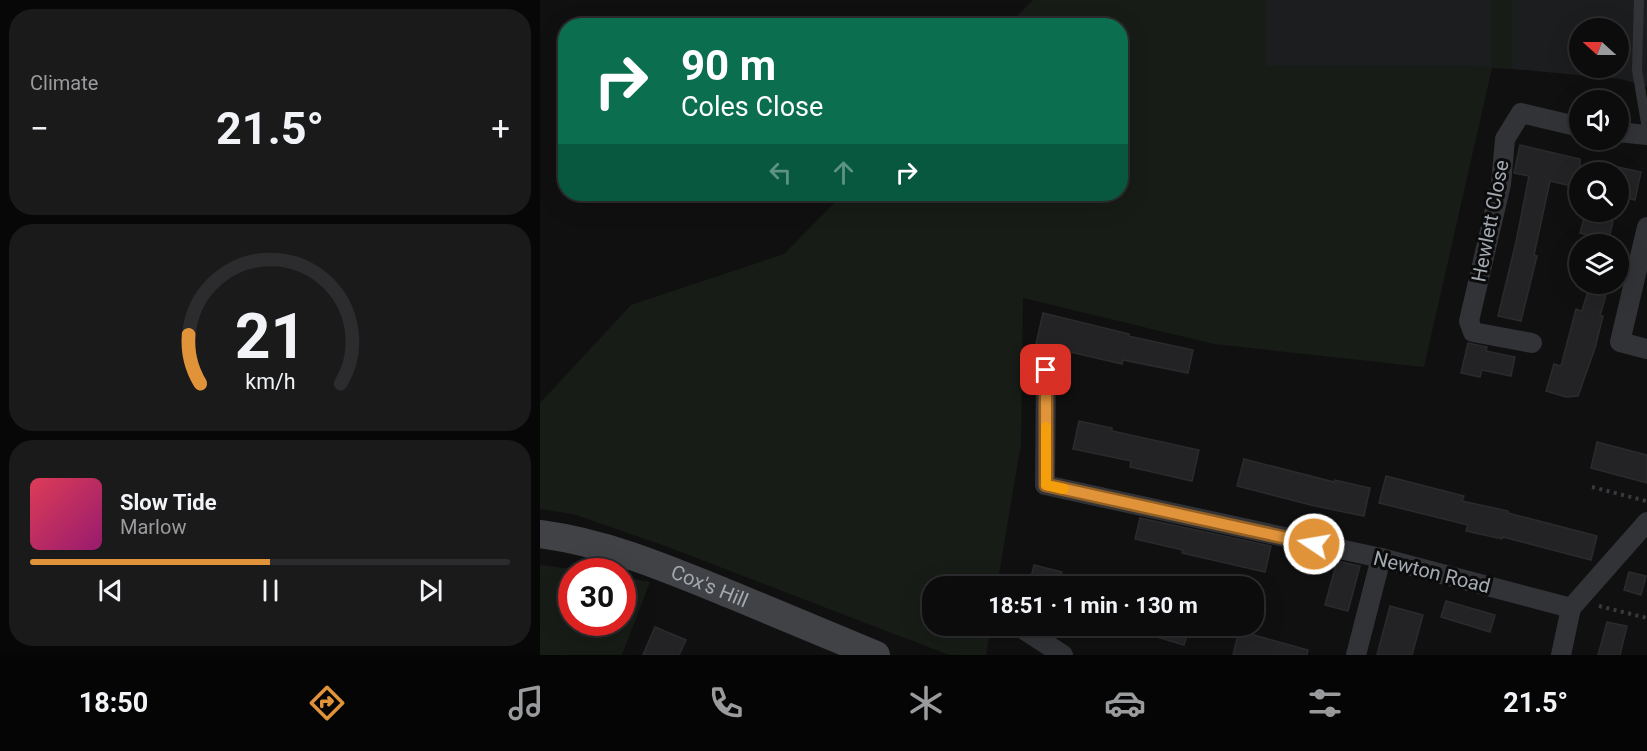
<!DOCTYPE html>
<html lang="en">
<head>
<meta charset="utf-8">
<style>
  body { margin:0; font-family:Roboto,sans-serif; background:#1a1a1b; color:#f1f3f6; height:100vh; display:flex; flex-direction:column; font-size:22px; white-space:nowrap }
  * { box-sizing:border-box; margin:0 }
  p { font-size:20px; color:#9a9b9d }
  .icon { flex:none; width:33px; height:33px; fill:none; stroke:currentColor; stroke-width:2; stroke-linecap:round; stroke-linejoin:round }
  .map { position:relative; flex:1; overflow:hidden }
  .panel { display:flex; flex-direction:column; gap:9px; padding:9px; background:#070707; width:540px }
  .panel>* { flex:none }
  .top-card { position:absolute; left:18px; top:18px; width:570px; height:183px; border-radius:24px; box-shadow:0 6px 24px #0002,0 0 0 2px #2c2c2e; background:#0b6e4f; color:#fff; overflow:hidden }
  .needle { width:39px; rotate:291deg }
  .buttons { position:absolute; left:1029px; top:18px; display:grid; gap:12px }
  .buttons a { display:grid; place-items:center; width:60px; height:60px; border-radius:50%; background:#0c0c0d; box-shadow:0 6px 24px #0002,0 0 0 2px #2c2c2e; font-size:30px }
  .speed { position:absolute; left:18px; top:558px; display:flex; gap:12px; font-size:30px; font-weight:700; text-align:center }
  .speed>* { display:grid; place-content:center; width:78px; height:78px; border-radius:50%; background:#0c0c0d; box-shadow:0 6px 24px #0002,0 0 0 2px #2c2c2e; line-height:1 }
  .speed .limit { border:9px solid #d22; background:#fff; color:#111 }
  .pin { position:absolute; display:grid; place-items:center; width:51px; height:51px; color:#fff; margin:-26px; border-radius:12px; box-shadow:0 3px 9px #0006 }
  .me { position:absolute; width:66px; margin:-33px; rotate:282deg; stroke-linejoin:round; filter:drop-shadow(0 0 4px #0008) }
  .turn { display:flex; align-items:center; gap:21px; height:126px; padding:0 24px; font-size:27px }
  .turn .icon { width:78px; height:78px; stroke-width:2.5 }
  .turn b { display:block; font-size:42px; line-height:51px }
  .lanes { display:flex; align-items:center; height:57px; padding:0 24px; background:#0003; justify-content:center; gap:30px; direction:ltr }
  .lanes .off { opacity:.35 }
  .big { font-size:45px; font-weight:700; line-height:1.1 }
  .panel .widget { flex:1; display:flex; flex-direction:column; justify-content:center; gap:9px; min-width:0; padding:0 21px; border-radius:24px; background:#1a1a1b }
  .panel .dial { align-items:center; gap:0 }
  .dial svg { height:156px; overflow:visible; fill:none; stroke:#2c2c2e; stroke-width:7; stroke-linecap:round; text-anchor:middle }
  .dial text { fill:#f1f3f6; stroke:none }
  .song { display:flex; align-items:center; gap:18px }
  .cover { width:72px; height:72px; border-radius:9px; background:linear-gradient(135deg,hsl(350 70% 55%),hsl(320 70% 35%)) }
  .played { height:6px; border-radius:3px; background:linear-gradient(90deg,#e09339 50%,#2c2c2e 50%) }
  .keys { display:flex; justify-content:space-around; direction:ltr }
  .heat { display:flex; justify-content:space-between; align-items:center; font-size:33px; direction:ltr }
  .trip { position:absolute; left:382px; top:576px; width:342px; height:60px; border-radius:24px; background:#0c0c0d; box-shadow:0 6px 24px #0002,0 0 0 2px #2c2c2e; font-weight:700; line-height:60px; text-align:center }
  .tab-bar { display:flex; height:96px; justify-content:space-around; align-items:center; background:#050505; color:#9a9b9d }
  .tab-bar .icon { width:42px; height:42px }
  .tab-bar .current { color:#e09339 }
  .tab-bar b { font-size:27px; color:#f1f3f6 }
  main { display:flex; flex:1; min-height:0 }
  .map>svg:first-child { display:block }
  .built { fill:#1c1d1e; fill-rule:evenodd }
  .green { fill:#171c17 }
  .building { fill:#232325; stroke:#2a2b2d; stroke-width:1.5 }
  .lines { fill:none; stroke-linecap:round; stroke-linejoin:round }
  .path { stroke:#383a3d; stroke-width:4; stroke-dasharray:3 4.5; stroke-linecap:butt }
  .service { stroke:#323336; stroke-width:10 }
  .minor { stroke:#323336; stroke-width:20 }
  .secondary { stroke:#404246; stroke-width:28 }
  .route-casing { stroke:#926025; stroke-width:15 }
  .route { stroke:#e09339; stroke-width:10 }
  .slow { stroke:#f59e0b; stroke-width:10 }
  .labels { text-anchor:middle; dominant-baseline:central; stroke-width:6; stroke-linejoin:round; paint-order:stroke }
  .street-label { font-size:20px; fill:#a3a9b1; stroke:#0b0b0c }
</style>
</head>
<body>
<main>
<section class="panel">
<div class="widget"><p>Climate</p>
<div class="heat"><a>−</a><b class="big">21.5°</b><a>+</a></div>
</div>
<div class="widget dial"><svg viewBox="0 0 100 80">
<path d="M14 69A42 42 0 1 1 86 69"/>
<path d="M14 69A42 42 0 0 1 8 44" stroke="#e09339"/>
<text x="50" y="56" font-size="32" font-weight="700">21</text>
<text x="50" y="72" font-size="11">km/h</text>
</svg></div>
<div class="widget">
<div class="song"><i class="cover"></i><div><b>Slow Tide</b><p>Marlow</p></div></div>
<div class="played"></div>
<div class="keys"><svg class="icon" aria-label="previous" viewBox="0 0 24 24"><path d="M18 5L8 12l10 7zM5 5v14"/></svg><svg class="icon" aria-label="pause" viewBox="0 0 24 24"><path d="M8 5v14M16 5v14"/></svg><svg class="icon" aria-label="next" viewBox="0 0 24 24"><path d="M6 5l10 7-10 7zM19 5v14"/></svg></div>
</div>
</section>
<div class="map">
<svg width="1107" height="655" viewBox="0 0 1107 655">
  <rect width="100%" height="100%" fill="#101011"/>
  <path class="built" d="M726,0H1107V87L1081,79L952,67L725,66ZM1040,28H1078V68H1040Z"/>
  <g class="green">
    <path d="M493,0H726V66L951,67V0H972V69L952,68L884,367L674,344L483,298L481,444L457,586H393V626H451L446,655H409L128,547L33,514L0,509V403L91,305L244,254L303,194H580V26L468,25Z"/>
    <path d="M0,565L50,571L32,572V622H82L83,577L110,582L82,655H0Z"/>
  </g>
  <g class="building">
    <path d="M980,145L1040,159V188L1010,181L994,255L997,256L981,321L958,316L976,242L989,176L974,173Z"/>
    <path d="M1078,167L1101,172L1095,200L1078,196Z"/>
    <path d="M1045,214L1073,222L1068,241L1040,233Z"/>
    <path d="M1050,284H1069L1060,316H1063L1055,348L1038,396L1026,397L1006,391L1014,364L1021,366L1036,309L1042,311Z"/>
    <path d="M503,313L589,334L588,336L653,350L648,373L583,360L582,364L496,344Z"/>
    <path d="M928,343L947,347L946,351L975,357L971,376L942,370L940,377L921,373Z"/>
    <path d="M539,421L572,428V431L659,450L652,481L590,467L591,461L533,449Z"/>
    <path d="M1057,442L1107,455V483L1051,468Z"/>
    <path d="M704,459L794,482L795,480L830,488L824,516L775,506L697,486Z"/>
    <path d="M846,476L924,496L922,501L968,511V513L1057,536L1051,560L963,537L962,539L926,531L928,525L839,503Z"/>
    <path d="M600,518L731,546L725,572L642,553L643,550L595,539Z"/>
    <path d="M797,561L820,566L808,611L785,605Z"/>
    <path d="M494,565L522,572L518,586H489Z"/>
    <path d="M1089,572L1106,576L1101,595L1084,590Z"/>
    <path d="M906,601L955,615L950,632L901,617Z"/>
    <path d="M850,606L883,615L872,655H837Z"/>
    <path d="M1067,622L1087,626L1080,655H1058Z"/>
    <path d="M594,626H650L644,645L593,630Z"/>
    <path d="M115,627L146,640L139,655H103Z"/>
    <path d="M699,631L768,650L767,655H693Z"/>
  </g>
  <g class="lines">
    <g class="path">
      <path d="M1052,487L1106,501"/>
      <path d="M1059,606L1107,618"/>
    </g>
    <path class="service" d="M1099,0L1097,70L1107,129"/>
    <g class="minor">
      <path d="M1078,132L1107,135"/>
      <path d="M1107,227L1080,342L1107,349"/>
      <path d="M992,343L933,332L929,321L961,184L965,139L981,113L1040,127"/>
      <path d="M506,371L505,485L841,558L1031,608"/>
      <path d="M1031,608L1107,522"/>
      <path d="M478,626L523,655"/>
      <path d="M816,655L841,558"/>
      <path d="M1021,655L1031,608"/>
    </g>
    <path class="secondary" id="s1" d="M0,534C68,543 128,569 192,595C240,615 288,635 336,655"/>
  </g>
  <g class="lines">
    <g class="route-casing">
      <path id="route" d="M506,370V485L774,544"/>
    </g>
    <use href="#route" class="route"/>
    <path class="slow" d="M506,427V485L524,489"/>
  </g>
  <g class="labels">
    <g class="street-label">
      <text transform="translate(950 221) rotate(-79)">Hewlett Close</text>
      <text transform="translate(892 572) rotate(14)">Newton Road</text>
      <text stroke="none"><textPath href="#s1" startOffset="178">Cox's Hill</textPath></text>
    </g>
  </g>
</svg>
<div class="buttons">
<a><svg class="needle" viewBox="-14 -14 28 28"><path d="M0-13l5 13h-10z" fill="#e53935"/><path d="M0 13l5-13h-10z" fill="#9a9b9d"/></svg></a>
<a><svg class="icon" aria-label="sound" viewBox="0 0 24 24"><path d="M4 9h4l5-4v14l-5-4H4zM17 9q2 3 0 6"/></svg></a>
<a><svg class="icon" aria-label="search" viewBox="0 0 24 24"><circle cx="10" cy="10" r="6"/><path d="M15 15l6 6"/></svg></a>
<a><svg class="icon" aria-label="layers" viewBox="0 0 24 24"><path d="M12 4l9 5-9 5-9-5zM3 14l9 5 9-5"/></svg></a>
</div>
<div class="speed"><div class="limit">30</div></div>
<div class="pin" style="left:506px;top:370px;background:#d93025"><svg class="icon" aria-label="arrive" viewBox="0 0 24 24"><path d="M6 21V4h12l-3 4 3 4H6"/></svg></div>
<svg class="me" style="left:774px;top:544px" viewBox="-20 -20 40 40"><circle r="17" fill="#e09339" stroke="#fff" stroke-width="3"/><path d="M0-11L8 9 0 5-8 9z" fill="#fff"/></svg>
<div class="trip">18:51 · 1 min · 130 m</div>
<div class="top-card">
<div class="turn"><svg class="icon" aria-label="right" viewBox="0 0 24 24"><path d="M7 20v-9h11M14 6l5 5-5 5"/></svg><div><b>90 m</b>Coles Close</div></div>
<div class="lanes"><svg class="icon off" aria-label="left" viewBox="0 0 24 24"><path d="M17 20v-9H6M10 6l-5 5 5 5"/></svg><svg class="icon off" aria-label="ahead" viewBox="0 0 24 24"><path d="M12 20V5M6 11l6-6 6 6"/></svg><svg class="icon" aria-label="right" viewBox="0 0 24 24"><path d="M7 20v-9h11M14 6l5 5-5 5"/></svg></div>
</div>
</div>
</main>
<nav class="tab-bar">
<b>18:50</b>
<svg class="icon current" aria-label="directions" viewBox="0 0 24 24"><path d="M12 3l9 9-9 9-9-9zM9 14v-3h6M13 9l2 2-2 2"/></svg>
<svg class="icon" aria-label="music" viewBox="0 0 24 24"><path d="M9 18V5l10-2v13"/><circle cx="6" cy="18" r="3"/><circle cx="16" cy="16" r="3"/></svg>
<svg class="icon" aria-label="phone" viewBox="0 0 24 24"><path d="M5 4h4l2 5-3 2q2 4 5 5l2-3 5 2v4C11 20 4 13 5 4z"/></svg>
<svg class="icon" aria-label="climate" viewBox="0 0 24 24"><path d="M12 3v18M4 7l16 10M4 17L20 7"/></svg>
<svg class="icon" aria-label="car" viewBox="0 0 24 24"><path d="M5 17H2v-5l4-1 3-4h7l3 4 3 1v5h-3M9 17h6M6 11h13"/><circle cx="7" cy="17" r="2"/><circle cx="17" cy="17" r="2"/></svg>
<svg class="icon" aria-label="filters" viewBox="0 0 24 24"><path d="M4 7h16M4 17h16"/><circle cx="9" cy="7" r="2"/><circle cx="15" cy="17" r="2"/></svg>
<b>21.5°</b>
</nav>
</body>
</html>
